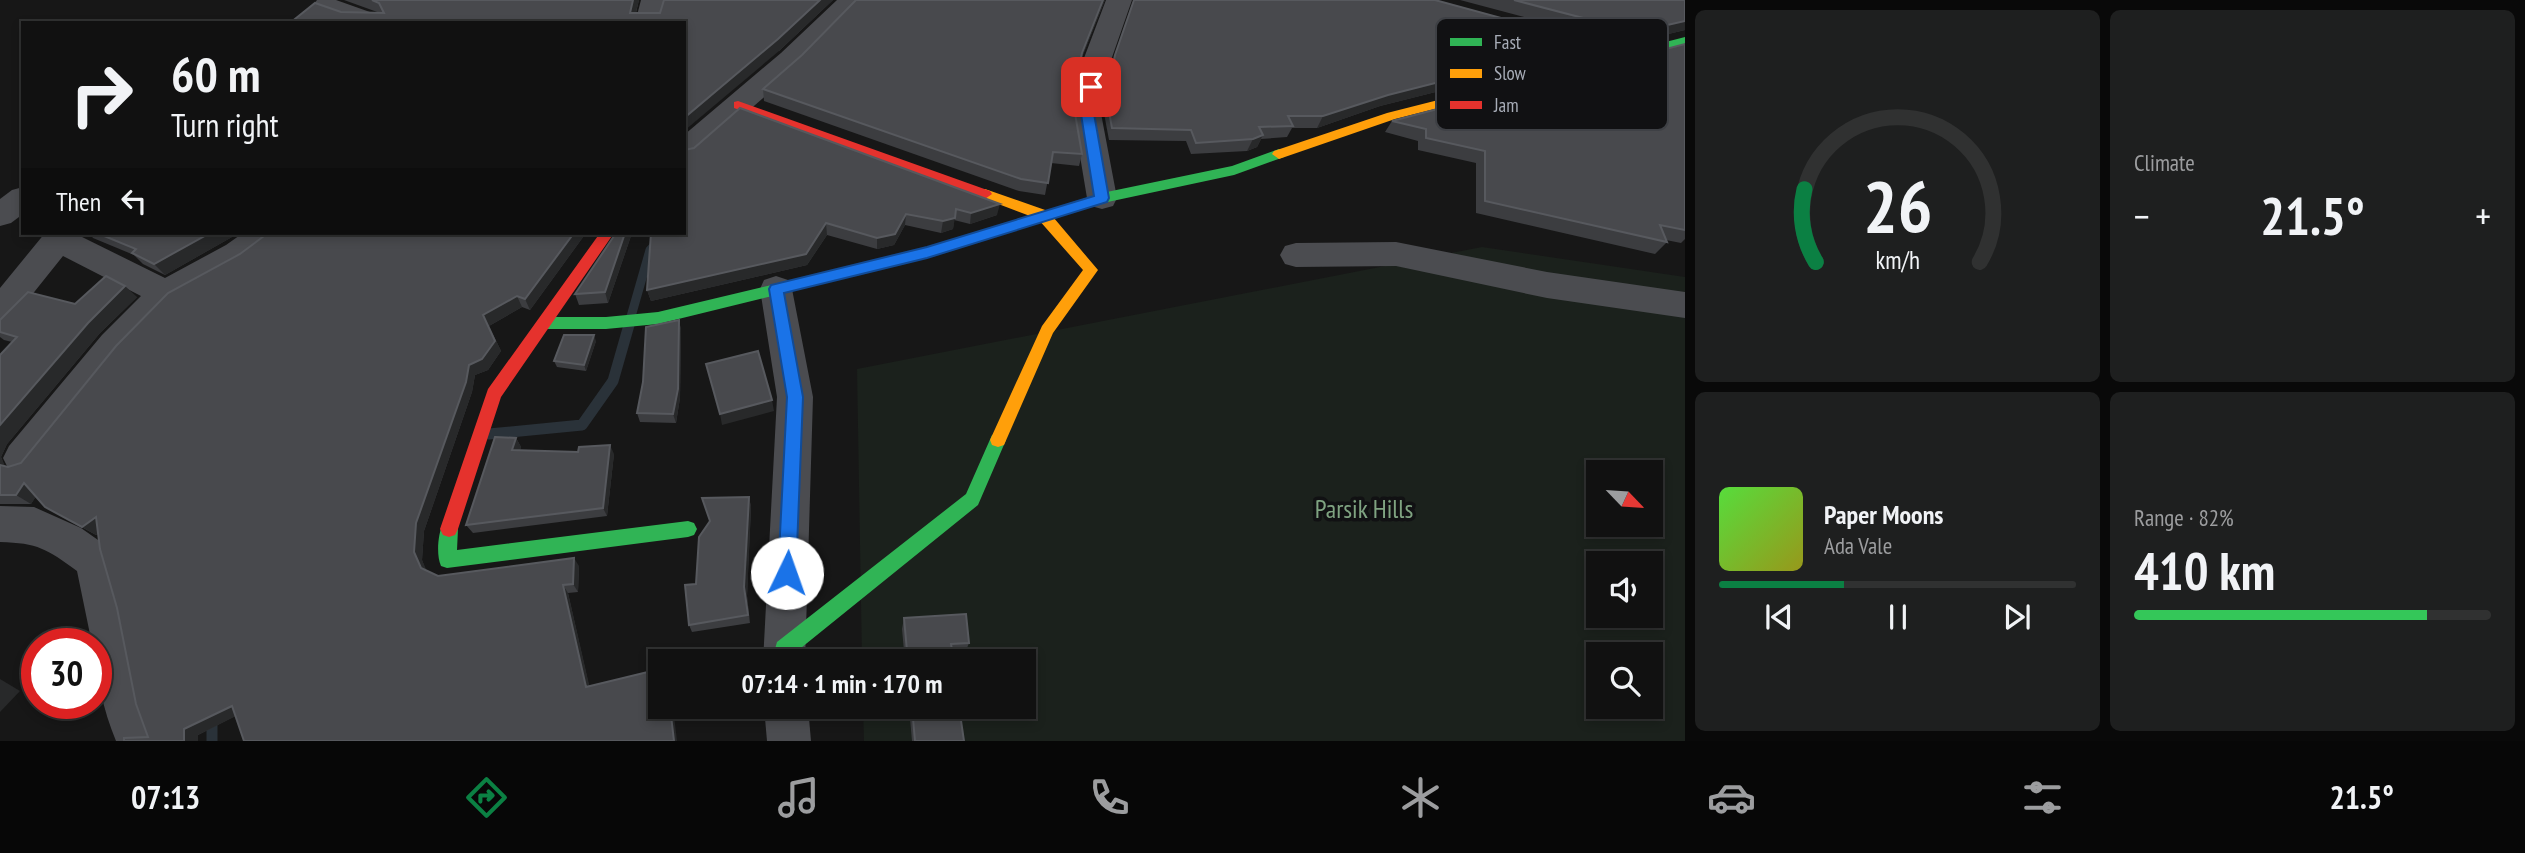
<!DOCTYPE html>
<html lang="en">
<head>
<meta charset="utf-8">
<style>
  body { margin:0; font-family:"PT Sans Narrow",sans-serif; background:#1e1f1f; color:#f1f3f6; height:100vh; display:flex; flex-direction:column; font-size:26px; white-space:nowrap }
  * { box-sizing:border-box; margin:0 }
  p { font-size:23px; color:#9c9d9f }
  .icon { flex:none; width:38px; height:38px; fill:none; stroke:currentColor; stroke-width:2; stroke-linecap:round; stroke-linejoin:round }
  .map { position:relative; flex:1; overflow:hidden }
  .side { display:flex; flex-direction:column; gap:10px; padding:10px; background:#090909; width:840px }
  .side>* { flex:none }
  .guide { position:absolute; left:21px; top:21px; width:665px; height:214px; border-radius:0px; box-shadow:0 4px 10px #0003,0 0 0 2px #303131; background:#111; color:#f1f3f6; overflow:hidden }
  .needle { width:46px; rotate:115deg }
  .controls { position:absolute; left:1586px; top:460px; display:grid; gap:14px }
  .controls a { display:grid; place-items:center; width:77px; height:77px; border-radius:0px; background:#111; box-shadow:0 4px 10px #0003,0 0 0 2px #303131; font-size:35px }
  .speed { position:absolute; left:21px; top:628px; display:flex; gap:14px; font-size:35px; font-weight:700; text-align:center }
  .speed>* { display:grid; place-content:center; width:91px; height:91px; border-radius:50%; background:#111; box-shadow:0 4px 10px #0003,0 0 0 2px #303131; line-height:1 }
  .speed .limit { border:10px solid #d22; background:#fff; color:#111 }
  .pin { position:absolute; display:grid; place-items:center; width:60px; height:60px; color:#fff; margin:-30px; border-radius:14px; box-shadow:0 4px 10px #0006 }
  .me { position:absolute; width:77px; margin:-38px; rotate:3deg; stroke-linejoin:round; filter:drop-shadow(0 0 5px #0008) }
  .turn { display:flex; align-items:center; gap:24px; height:147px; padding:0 35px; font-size:32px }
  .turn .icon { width:91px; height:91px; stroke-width:2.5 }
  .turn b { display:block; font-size:49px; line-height:60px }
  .then { display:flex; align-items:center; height:66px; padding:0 35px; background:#0003; gap:14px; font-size:26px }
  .big { font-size:52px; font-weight:600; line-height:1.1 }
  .side .card { flex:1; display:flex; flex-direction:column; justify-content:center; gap:10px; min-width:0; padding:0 24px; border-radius:10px; background:#1e1f1f }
  .side .dial { align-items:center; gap:0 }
  .dial svg { height:182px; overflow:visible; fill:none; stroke:#303131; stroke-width:7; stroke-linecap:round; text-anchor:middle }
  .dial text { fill:#f1f3f6; stroke:none }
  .song { display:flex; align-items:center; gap:21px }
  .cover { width:84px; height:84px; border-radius:10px; background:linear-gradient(135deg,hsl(110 70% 55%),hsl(60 70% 35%)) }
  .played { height:7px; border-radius:4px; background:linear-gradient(90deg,#0b8043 35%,#303131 35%) }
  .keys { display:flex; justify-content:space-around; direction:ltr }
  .heat { display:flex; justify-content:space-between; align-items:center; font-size:38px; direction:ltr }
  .charge { height:10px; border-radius:5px; background:linear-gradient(90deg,#34c759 82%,#303131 0) }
  .side .tiles { flex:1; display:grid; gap:10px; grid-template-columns:repeat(2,1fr) }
  .trip { position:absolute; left:648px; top:649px; width:388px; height:70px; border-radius:0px; background:#111; box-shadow:0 4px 10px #0003,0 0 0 2px #303131; font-weight:600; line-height:70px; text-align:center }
  .dock { display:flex; height:112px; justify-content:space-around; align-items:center; background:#070707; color:#9c9d9f }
  .dock .icon { width:49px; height:49px }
  .dock .on { color:#0b8043 }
  .dock b { font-size:32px; color:#f1f3f6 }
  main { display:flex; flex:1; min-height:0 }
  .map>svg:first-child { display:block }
  .green { fill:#1b211c; fill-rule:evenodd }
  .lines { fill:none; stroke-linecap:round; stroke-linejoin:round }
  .stream-far1 { stroke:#2a3239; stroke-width:9 }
  .stream { stroke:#2a3239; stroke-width:11 }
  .street { fill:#4b4c50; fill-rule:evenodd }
  .fast { fill:#30b455; fill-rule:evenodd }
  .slow { fill:#ff9f0a; fill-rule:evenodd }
  .jam { fill:#e5322d; fill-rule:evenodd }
  .wall { fill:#3c3d40 }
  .shaded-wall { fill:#28292a }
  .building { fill:#48494d; stroke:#57595e; stroke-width:2 }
  .route { fill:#1a73e8; stroke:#114b97; stroke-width:2 }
  .labels { text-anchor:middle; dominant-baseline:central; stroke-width:7; stroke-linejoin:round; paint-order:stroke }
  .park-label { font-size:26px; fill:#7fa381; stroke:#111113 }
  .key { fill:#111113; stroke:#3e4045; stroke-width:2 }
  .key-label { font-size:19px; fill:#a8adb8 }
</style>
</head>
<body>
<main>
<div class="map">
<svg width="1685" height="741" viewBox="0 0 1685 741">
  <rect width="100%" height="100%" fill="#171717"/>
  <path class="green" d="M1482,247L1685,277V741H864L863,707H1024V662L862,661L857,369ZM1598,472H1650V525H1598ZM1598,564H1650V616H1598ZM1598,654H1650V707H1598Z"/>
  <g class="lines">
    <path class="stream-far1" d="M630,320L650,250L666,233"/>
    <g class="stream">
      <path d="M489,434L582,425L613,381L631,318"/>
      <path d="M212,716V741"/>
    </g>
    <g class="street">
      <path d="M317,0H336L384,17L388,23C367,23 327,24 313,5Z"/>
      <path d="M641,0H667L661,23H635Z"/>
      <path d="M837,0H865L801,65L694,158L684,161V135L781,53Z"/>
      <path d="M1106,0H1132L1109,66L1100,108L1117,198L1113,206L1102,209L1091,206L1087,198L1072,108L1081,66Z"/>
      <path d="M1546,26L1635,49L1639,55L1635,61L1626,64L1537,40L1533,34L1537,28Z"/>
      <path d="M23,187V214L11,223L0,226V199L12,190Z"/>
      <path d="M45,233H79L78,235L165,278L226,245L243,233H281L276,241L248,263L177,302L126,355L35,470L22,474L9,470L3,458L9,446L102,335L141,296L63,256L27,301L12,325L0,329V288Z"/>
      <path d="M1396,242L1547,272L1685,292V318L1547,298L1396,266L1296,267L1285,264L1280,255L1285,246L1296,243Z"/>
      <path d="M776,276L788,280L792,289L813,397L805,662H763L777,397L760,289L764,280Z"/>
      <path d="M0,506L34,507L81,528L108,547L129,616L148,711L160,741H116C103,709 96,678 96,644H92L77,571C47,549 38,543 0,542Z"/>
      <path d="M764,707H808L811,741H767Z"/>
    </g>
    <g class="fast">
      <path d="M1685,37V45L1565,76L1559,72L1561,69Z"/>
      <path d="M1279,149L1286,154L1284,157L1234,175L1103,203L927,258L658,324L606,329H544L536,323L544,317H606L658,312L927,248L1102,193L1232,166Z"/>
      <path d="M998,433L1004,435L1006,440L978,505L791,656L784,658L777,656L775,649L777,642L966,494L992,435Z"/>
      <path d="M449,521L455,523L458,529L457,550L688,521L694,523L697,529L694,535L688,537L447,568L441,566C436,555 438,534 443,523Z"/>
    </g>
    <g class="slow">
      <path d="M1565,68L1569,69V75L1395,119L1279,159L1272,154L1274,151L1387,113Z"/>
      <path d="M985,189L1048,211L1098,270L1053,333L1004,445L998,447L992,445L990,440L1042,326L1083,270L1038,219L980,197L978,194Z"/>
    </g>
    <g class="jam">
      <path d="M738,101L990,191L992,194L985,199L980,197L734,108V102Z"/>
      <path d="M600,233H614L501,397L458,529L455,535L449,537L443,535L440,529L488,389Z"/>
    </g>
  </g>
  <g class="wall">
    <path d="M344,0H639L636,13H660L664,0H833L779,51L341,12L380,13Z"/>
    <path d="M1105,0L1080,62L1072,96L1082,154L1079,166L1051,163L1045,195L1019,191L764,101L763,89L802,55Z"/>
    <path d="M1460,0H1685V30L1627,44Z"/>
    <path d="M1685,44V239L1681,243L1666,240L1667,242L1655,254L1476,213V163L1418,150V141L1385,132L1392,121Z"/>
    <path d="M1115,55H1583L1380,106L1317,128H1292L1287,137L1261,139L1257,147L1247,151L1191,154L1186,141L1109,140L1103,108Z"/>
    <path d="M684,150L997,215L970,224L954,220L953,229L941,233L905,225L894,245L877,249L827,235L807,265L651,301L647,290Z"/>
    <path d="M89,233H239L165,275L143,264L134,255L93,238Z"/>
    <path d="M586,233L530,310L522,307L489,326L501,351L488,370L475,375L472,392L424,531L422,560L426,571L438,576L579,566L578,592L568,593L589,686L660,707L235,716L198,735L148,737L117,608L98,534L96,535L45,507L36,496L31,504H0V355L12,342L4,340L0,337V320L75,304L137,297L100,333L7,444L1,457L5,467H8L21,463L240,254Z"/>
    <path d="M616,233H632L608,303L579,305L575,294Z"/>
    <path d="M679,320L681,330L680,398L676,423L640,422L637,413Z"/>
    <path d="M596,341L586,371L557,367L554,361Z"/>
    <path d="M516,438L521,447L520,450L614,454L607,516L473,533L466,525Z"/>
    <path d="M749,497L751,507L747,596L750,623L692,632L689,625L696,584Z"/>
    <path d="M904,618L969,643L965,653L953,654L954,662H905L902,629Z"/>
    <path d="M909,707H959L964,741H912Z"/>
  </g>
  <g class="shaded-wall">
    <path d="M633,0H639L633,23L630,13Z"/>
    <path d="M820,0H833L779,51L684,131V118Z"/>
    <path d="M1103,0H1105L1079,65L1082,53Z"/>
    <path d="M1685,21V30L1627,44L1637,32Z"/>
    <path d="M1593,43L1583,55L1380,106L1317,128L1323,116L1388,95Z"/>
    <path d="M1263,135L1257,147L1247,151L1253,139Z"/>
    <path d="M1000,204L997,215L970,224L971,213Z"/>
    <path d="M906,214L905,225L894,245L877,249V238Z"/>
    <path d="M955,218L953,229L941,233L943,221Z"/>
    <path d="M826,223L827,235L807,265L651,301L647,290Z"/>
    <path d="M210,233H239L165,275L154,264Z"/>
    <path d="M574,233H586L530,310L525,299Z"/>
    <path d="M625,233H632L608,303L605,292Z"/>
    <path d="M125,286L137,297L100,333L7,444L1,457L8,473L0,467V425L88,323Z"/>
    <path d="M517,296L522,307L489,326L501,351L488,370L475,375L472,392L424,531L422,560L429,576L421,568L414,552L416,523L469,365L483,315Z"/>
    <path d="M679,320L681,330L680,398L676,423L673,414Z"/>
    <path d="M594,335L596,341L586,371L584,365Z"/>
    <path d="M772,400L774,411L722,425L720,414Z"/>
    <path d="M516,438L521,447L517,458L512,450Z"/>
    <path d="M610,445L614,454L607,516L603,508Z"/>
    <path d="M24,483L39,492L31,504L16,495Z"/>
    <path d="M749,497L751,507L747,596L750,623L744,587Z"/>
    <path d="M96,517L110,525L96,535L82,527Z"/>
    <path d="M574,558L579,566L578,592L573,584Z"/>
    <path d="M563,585L568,593L591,693L586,687Z"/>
    <path d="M0,679L20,691L0,712Z"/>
    <path d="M232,706L244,712L198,735V741H184V729Z"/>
    <path d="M670,707H673L677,741H674Z"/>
  </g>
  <g class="building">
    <path d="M372,0H633L630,13H660L664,0H820L778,39L684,118V23H290L315,3L341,12L384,13L379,3Z"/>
    <path d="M856,0H1103L1082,53L1072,96L1082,154L1053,152L1048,183L1021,179L763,89L802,55Z"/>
    <path d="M1134,0H1435L1593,43L1388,95L1323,116H1288L1293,126L1259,127L1263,135L1253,139L1196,143L1191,130L1112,128L1106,96L1115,55Z"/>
    <path d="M1514,0H1685V21L1637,32Z"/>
    <path d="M1685,44V230L1660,225L1667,242L1485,201V151L1426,138V129L1392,121Z"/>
    <path d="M740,108L1000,204L971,213L956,209L955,218L943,221L906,214L895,234L877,238L826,223L806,254L647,290L651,233H684V150L694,148Z"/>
    <path d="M97,233H210L154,264L132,253L136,249Z"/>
    <path d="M268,233H574L525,299L517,296L483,315L495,341L482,359L469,365L466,382L416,523L414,552L421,568L438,576L574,558L573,584L563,585L586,687L660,669V707H670L674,741H244L232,706L184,729V741H124V738L148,737L136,704L117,608L100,549L96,517L82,527L45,507L24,483L16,495H0V465L8,467L21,463L116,346L168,293L240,254Z"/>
    <path d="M616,233H625L605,292L575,294Z"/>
    <path d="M106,276L125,286L88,323L0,425V355L17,337L0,332V320L28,292L75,304Z"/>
    <path d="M679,320L678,389L673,414L637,413L643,382L646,327Z"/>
    <path d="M564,335H594L584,365L554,361Z"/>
    <path d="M758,351L772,400L720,414L706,364Z"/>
    <path d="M495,437L516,438L512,450L578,452L579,447L610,445L603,508L466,525Z"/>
    <path d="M749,497L744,587L748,615L689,625L685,585L696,584L699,537L710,521L702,498Z"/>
    <path d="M966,614L969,643L951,644L954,662H908L904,618Z"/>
    <path d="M912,707H959L964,741H915Z"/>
  </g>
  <path class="route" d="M1091,83L1097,87L1093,108L1109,198L1107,202L927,258L784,293L803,397L796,573L793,579L787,582L781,579L778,573L787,397L769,289L771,285L927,247L1094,196L1080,108L1084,87Z"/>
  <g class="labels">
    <g class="park-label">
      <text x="1364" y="508">Parsik Hills</text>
    </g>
  </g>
  <rect x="1436" y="18" width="232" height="112" rx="10" class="key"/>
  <rect x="1450" y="38" width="32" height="8" fill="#30b455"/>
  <rect x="1450" y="69" width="32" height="9" fill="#ff9f0a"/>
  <rect x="1450" y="101" width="32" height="8" fill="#e5322d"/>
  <g class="key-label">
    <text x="1494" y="49">Fast</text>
    <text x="1494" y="80">Slow</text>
    <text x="1494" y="112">Jam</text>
  </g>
</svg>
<div class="controls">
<a><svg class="needle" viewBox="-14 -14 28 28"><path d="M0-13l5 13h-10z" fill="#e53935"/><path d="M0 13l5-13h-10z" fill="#9c9d9f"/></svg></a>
<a><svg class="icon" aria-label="sound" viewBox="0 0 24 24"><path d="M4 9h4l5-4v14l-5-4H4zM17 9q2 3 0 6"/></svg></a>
<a><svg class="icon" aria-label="search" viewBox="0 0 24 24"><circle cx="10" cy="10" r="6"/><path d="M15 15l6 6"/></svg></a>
</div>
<div class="speed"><div class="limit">30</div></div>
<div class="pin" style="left:1091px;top:87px;background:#d93025"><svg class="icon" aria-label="arrive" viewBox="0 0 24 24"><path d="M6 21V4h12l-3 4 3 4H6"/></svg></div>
<svg class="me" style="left:787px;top:573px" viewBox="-20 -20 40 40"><circle r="19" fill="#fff"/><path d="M0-13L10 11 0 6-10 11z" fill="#1a73e8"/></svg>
<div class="trip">07:14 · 1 min · 170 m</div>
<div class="guide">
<div class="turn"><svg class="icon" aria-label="right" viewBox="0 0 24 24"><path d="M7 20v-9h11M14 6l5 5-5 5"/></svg><div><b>60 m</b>Turn right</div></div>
<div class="then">Then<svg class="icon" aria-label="left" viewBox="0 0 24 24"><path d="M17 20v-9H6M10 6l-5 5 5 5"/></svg></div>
</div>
</div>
<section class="side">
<div class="tiles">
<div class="card dial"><svg viewBox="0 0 100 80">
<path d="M14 69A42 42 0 1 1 86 69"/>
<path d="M14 69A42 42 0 0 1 9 37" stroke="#0b8043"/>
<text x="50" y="56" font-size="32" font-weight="700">26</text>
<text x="50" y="72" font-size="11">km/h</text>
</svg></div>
<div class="card"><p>Climate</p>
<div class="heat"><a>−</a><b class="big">21.5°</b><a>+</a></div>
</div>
<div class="card">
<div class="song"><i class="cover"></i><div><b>Paper Moons</b><p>Ada Vale</p></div></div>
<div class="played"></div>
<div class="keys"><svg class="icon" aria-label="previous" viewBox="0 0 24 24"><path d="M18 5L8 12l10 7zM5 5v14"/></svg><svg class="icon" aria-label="pause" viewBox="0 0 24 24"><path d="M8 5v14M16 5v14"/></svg><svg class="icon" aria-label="next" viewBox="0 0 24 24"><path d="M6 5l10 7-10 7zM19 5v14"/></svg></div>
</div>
<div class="card"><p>Range · 82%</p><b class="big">410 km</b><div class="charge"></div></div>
</div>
</section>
</main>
<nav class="dock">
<b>07:13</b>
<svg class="icon on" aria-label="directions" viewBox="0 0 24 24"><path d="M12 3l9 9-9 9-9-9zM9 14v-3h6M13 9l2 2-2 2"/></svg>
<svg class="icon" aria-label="music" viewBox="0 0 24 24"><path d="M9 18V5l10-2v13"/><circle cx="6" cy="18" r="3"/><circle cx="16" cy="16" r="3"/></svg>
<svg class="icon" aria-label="phone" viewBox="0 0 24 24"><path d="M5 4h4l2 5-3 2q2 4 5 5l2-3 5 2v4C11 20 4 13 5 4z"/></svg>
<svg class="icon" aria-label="climate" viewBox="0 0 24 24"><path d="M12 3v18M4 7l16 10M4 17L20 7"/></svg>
<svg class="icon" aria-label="car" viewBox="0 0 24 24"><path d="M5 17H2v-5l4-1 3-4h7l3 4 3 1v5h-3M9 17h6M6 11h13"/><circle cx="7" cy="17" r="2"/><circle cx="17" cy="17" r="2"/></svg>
<svg class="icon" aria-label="filters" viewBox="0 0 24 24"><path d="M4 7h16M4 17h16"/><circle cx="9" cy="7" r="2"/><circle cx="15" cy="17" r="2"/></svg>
<b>21.5°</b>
</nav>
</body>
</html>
